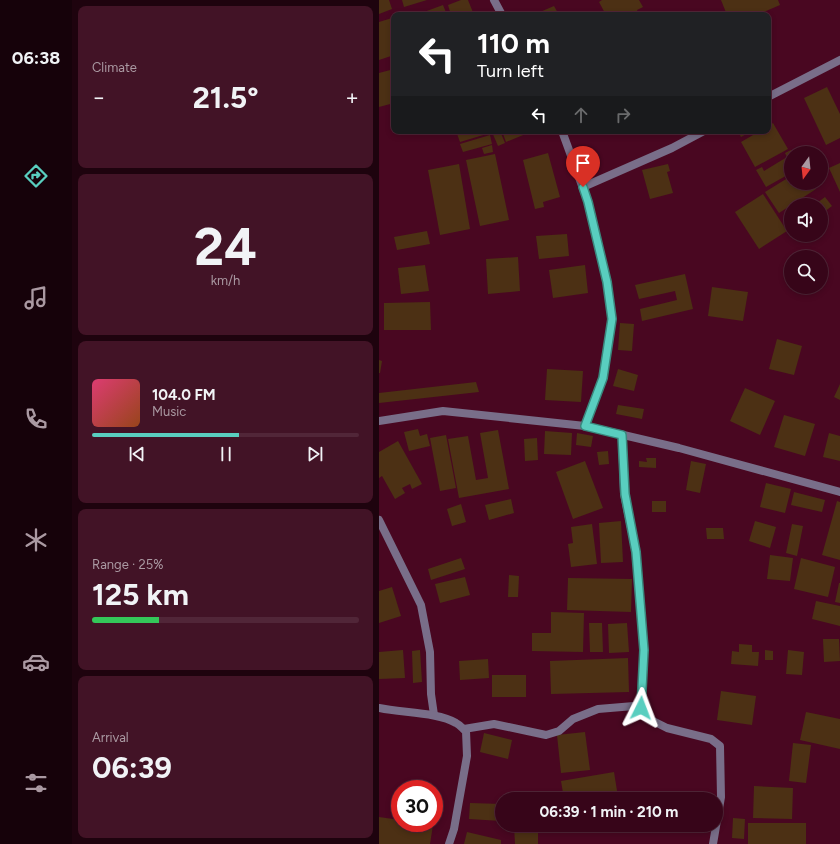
<!DOCTYPE html>
<html lang="en">
<head>
<meta charset="utf-8">
<style>
  body { margin:0; font-family:Figtree,sans-serif; background:#421326; color:#f1f3f6; height:100vh; display:flex; flex-direction:column; font-size:15px; white-space:nowrap }
  * { box-sizing:border-box; margin:0 }
  p { font-size:13px; color:#aa99a2 }
  .icon { flex:none; width:22px; height:22px; fill:none; stroke:currentColor; stroke-width:2; stroke-linecap:round; stroke-linejoin:round }
  .map { position:relative; flex:1; overflow:hidden }
  .side { display:flex; flex-direction:column; gap:6px; padding:6px; background:#1e030e; width:307px }
  .side>* { flex:none }
  .guide { position:absolute; left:12px; top:12px; width:380px; height:122px; border-radius:8px; box-shadow:0 2px 6px #0003,0 0 0 1px #512638; background:#202124; color:#fff; overflow:hidden }
  .needle { width:26px; rotate:195deg }
  .buttons { position:absolute; left:405px; top:146px; display:grid; gap:8px }
  .buttons a { display:grid; place-items:center; width:44px; height:44px; border-radius:50%; background:#370519; box-shadow:0 2px 6px #0003,0 0 0 1px #512638; font-size:20px }
  .speed { position:absolute; left:12px; top:780px; display:flex; gap:8px; font-size:20px; font-weight:700; text-align:center }
  .speed>* { display:grid; place-content:center; width:52px; height:52px; border-radius:50%; background:#370519; box-shadow:0 2px 6px #0003,0 0 0 1px #512638; line-height:1 }
  .speed .limit { border:6px solid #d22; background:#fff; color:#111 }
  .pin { position:absolute; display:grid; place-items:center; width:34px; height:34px; color:#fff; margin:-41px -17px; border-radius:50% 50% 50% 0; rotate:-45deg; box-shadow:0 0 4px #0007 }
  .pin .icon { rotate:45deg }
  .me { position:absolute; width:44px; margin:-22px; rotate:3deg; stroke-linejoin:round; filter:drop-shadow(0 0 3px #0008) }
  .turn { display:flex; align-items:center; gap:14px; height:84px; padding:0 20px; font-size:18px }
  .turn .icon { width:52px; height:52px; stroke-width:2.5 }
  .turn b { display:block; font-size:28px; line-height:34px }
  .lanes { display:flex; align-items:center; height:38px; padding:0 20px; background:#0003; justify-content:center; gap:20px; direction:ltr }
  .lanes .off { opacity:.35 }
  .big { font-size:30px; font-weight:700; line-height:1.1 }
  .side .tile { flex:1; display:flex; flex-direction:column; justify-content:center; gap:6px; min-width:0; padding:0 14px; border-radius:8px; background:#421326 }
  .side .dial { align-items:center; gap:0 }
  .dial b { font-size:52px; line-height:1 }
  .song { display:flex; align-items:center; gap:12px }
  .cover { width:48px; height:48px; border-radius:6px; background:linear-gradient(135deg,hsl(340 70% 55%),hsl(20 70% 35%)) }
  .played { height:4px; border-radius:2px; background:linear-gradient(90deg,#59cebf 55%,#512638 55%) }
  .keys { display:flex; justify-content:space-around; direction:ltr }
  .heat { display:flex; justify-content:space-between; align-items:center; font-size:22px; direction:ltr }
  .charge { height:6px; border-radius:3px; background:linear-gradient(90deg,#34c759 25%,#512638 0) }
  .trip { position:absolute; left:116px; top:792px; width:228px; height:40px; border-radius:20px; background:#370519; box-shadow:0 2px 6px #0003,0 0 0 1px #512638; font-weight:700; line-height:40px; text-align:center }
  main { display:flex; flex:1; min-height:0 }
  .dock { display:flex; flex-direction:column; width:72px; justify-content:space-around; align-items:center; background:#16020a; color:#aa99a2 }
  .dock .icon { width:28px; height:28px }
  .dock .on { color:#59cebf }
  .dock b { font-size:18px; color:#f1f3f6 }
  .map>svg:first-child { display:block }
  .building { fill:#4c3014 }
  .lines { fill:none; stroke-linecap:round; stroke-linejoin:round }
  .minor { stroke:#796e89; stroke-width:8 }
  .route-casing { stroke:#3a867c; stroke-width:10 }
  .route { stroke:#59cebf; stroke-width:7 }
</style>
</head>
<body>
<main>
<nav class="dock">
<b>06:38</b>
<svg class="icon on" aria-label="directions" viewBox="0 0 24 24"><path d="M12 3l9 9-9 9-9-9zM9 14v-3h6M13 9l2 2-2 2"/></svg>
<svg class="icon" aria-label="music" viewBox="0 0 24 24"><path d="M9 18V5l10-2v13"/><circle cx="6" cy="18" r="3"/><circle cx="16" cy="16" r="3"/></svg>
<svg class="icon" aria-label="phone" viewBox="0 0 24 24"><path d="M5 4h4l2 5-3 2q2 4 5 5l2-3 5 2v4C11 20 4 13 5 4z"/></svg>
<svg class="icon" aria-label="climate" viewBox="0 0 24 24"><path d="M12 3v18M4 7l16 10M4 17L20 7"/></svg>
<svg class="icon" aria-label="car" viewBox="0 0 24 24"><path d="M5 17H2v-5l4-1 3-4h7l3 4 3 1v5h-3M9 17h6M6 11h13"/><circle cx="7" cy="17" r="2"/><circle cx="17" cy="17" r="2"/></svg>
<svg class="icon" aria-label="filters" viewBox="0 0 24 24"><path d="M4 7h16M4 17h16"/><circle cx="9" cy="7" r="2"/><circle cx="15" cy="17" r="2"/></svg>
</nav>
<section class="side">
<div class="tile"><p>Climate</p>
<div class="heat"><a>−</a><b class="big">21.5°</b><a>+</a></div>
</div>
<div class="tile dial"><b>24</b><p>km/h</p></div>
<div class="tile">
<div class="song"><i class="cover"></i><div><b>104.0 FM</b><p>Music</p></div></div>
<div class="played"></div>
<div class="keys"><svg class="icon" aria-label="previous" viewBox="0 0 24 24"><path d="M18 5L8 12l10 7zM5 5v14"/></svg><svg class="icon" aria-label="pause" viewBox="0 0 24 24"><path d="M8 5v14M16 5v14"/></svg><svg class="icon" aria-label="next" viewBox="0 0 24 24"><path d="M6 5l10 7-10 7zM19 5v14"/></svg></div>
</div>
<div class="tile"><p>Range · 25%</p><b class="big">125 km</b><div class="charge"></div></div>
<div class="tile"><p>Arrival</p><b class="big">06:39</b></div>
</section>
<div class="map">
<svg width="461" height="844" viewBox="0 0 461 844">
  <rect width="100%" height="100%" fill="#490721"/>
  <g class="building">
    <path d="M0,0H10L13,9L0,14Z"/>
    <path d="M23,0H48L25,7Z"/>
    <path d="M82,0H89L95,15H72L69,5Z"/>
    <path d="M223,0H260L264,7L258,10L260,15H227L220,2Z"/>
    <path d="M342,0H399L401,5L378,15H348Z"/>
    <path d="M64,5L68,15H46L45,12Z"/>
    <path d="M175,6L180,15H154Z"/>
    <path d="M13,18L15,24V55L0,60V22Z"/>
    <path d="M15,69V103L0,107V73Z"/>
    <path d="M448,87L461,114V138L447,145L425,98Z"/>
    <path d="M394,123L409,149L376,167L362,142L381,131H389V126Z"/>
    <path d="M77,131H110L111,133L81,142Z"/>
    <path d="M116,131H121L126,143L119,146L113,132Z"/>
    <path d="M123,131H154L127,142Z"/>
    <path d="M359,131H373L362,137Z"/>
    <path d="M111,135L113,144L84,152L81,144Z"/>
    <path d="M113,145L114,152L105,154L103,148Z"/>
    <path d="M412,150L414,153H412V173L387,187L377,170L383,167L385,171L408,157L406,153Z"/>
    <path d="M169,153L181,197L164,202L165,207L156,209L144,160Z"/>
    <path d="M116,154L130,220L101,226L87,160Z"/>
    <path d="M461,163V192L450,168Z"/>
    <path d="M80,164L91,229L61,235L49,170Z"/>
    <path d="M289,164L291,171L288,172L294,193L271,199L263,170Z"/>
    <path d="M412,176V183H433L437,189L400,213L386,192Z"/>
    <path d="M384,194L408,231L380,249L356,212Z"/>
    <path d="M446,197L453,206L445,212L442,209V205H439L438,203Z"/>
    <path d="M48,231L51,244L18,250L15,237Z"/>
    <path d="M188,234L190,256L160,259L157,236Z"/>
    <path d="M139,257L141,291L109,294L107,259Z"/>
    <path d="M46,265L50,291L22,294L19,268Z"/>
    <path d="M206,265L209,293L174,298L170,270Z"/>
    <path d="M306,274L314,309L263,321L261,309L298,300L296,291L260,299L256,285Z"/>
    <path d="M333,287L369,292L364,321L329,316Z"/>
    <path d="M51,302L52,330H5V303Z"/>
    <path d="M241,323L255,324L253,351L239,350Z"/>
    <path d="M398,339L423,346L415,375L390,369Z"/>
    <path d="M0,360L3,361L1,373H0Z"/>
    <path d="M168,369L204,371L202,402L166,400Z"/>
    <path d="M239,369L259,375L255,391L234,386Z"/>
    <path d="M97,382L100,392L0,403V393Z"/>
    <path d="M461,384V400L455,397Z"/>
    <path d="M366,388L396,401L381,435L351,421Z"/>
    <path d="M239,405L265,409L263,419L237,414Z"/>
    <path d="M405,415L436,424L426,456L395,447Z"/>
    <path d="M39,429L41,436L48,434L51,446L30,451L25,432Z"/>
    <path d="M119,430L130,489L80,498L69,439L89,436L97,480L109,478L101,433Z"/>
    <path d="M166,431L193,433L192,455L165,454Z"/>
    <path d="M198,433L214,436L212,447L197,445Z"/>
    <path d="M450,433L461,436V461L444,457Z"/>
    <path d="M67,435L77,488L61,491L51,438Z"/>
    <path d="M158,438L159,460L146,461L145,439Z"/>
    <path d="M19,441L43,484L33,489L31,484L23,488L26,493L16,499L3,476L0,478V452Z"/>
    <path d="M229,451L230,464L220,465L218,452Z"/>
    <path d="M267,458H277V468L260,467V461L268,462Z"/>
    <path d="M206,461L224,508L194,519L177,472Z"/>
    <path d="M312,461L327,464L321,493L307,490Z"/>
    <path d="M387,483L412,489L406,513L381,507Z"/>
    <path d="M415,492L446,500L443,512L412,505Z"/>
    <path d="M132,499L135,513L110,520L106,505Z"/>
    <rect x="273" y="501" width="14" height="11"/>
    <path d="M458,501L461,502V560L443,555Z"/>
    <path d="M82,504L87,522L73,526L68,509Z"/>
    <path d="M242,521L244,562L222,563L220,523Z"/>
    <path d="M376,521L397,527L391,548L370,541Z"/>
    <path d="M213,524L218,564L192,567L189,544L194,543L192,527Z"/>
    <path d="M413,524L424,526L418,556L407,553Z"/>
    <path d="M327,528H344L345,539H328Z"/>
    <path d="M391,555L414,558L411,581L388,579Z"/>
    <path d="M82,558L86,569L52,580L49,569Z"/>
    <path d="M422,558L456,567L449,597L415,589Z"/>
    <path d="M130,575L140,576L139,597H129Z"/>
    <path d="M86,577L91,595L61,603L56,584Z"/>
    <path d="M189,578L253,579L252,612L188,610Z"/>
    <path d="M460,583H461V603L456,602Z"/>
    <path d="M13,587L22,616L0,623V591Z"/>
    <path d="M437,601L461,606V626L433,619Z"/>
    <path d="M172,612L205,613L204,652L153,651V633H172Z"/>
    <path d="M210,623H223L224,652H211Z"/>
    <path d="M248,623L250,652L230,653L229,624Z"/>
    <path d="M444,639H460L461,661L445,662Z"/>
    <path d="M360,644L373,645V652H380L379,666L352,664L353,651L360,652Z"/>
    <path d="M24,650L26,678L0,679V652Z"/>
    <path d="M41,650L43,682L34,683L33,651Z"/>
    <path d="M386,650L394,651V660H386Z"/>
    <path d="M409,650L425,652L423,675L407,674Z"/>
    <path d="M249,658L250,692L172,694L171,661Z"/>
    <path d="M109,659L110,678L81,680L80,661Z"/>
    <rect x="113" y="675" width="34" height="22"/>
    <path d="M342,691L377,696L373,725L338,720Z"/>
    <path d="M427,712L461,719V749L421,740Z"/>
    <path d="M206,732L211,770L182,773L178,735Z"/>
    <path d="M105,733L133,740L129,759L101,752Z"/>
    <path d="M414,743L432,745L427,783L410,781Z"/>
    <path d="M235,772L239,797L230,799H185L182,781Z"/>
    <path d="M375,786L414,788L413,819L374,818Z"/>
    <path d="M91,803L123,804L122,821L90,819Z"/>
    <path d="M0,817L21,820V823H38L54,825L51,844H0Z"/>
    <path d="M354,818L366,819L365,839L353,838Z"/>
    <rect x="369" y="823" width="58" height="21"/>
    <path d="M135,825H159V844H136Z"/>
    <path d="M88,832L122,840V844H85Z"/>
  </g>
  <g class="lines">
    <g class="minor">
      <path d="M115,0L123,15"/>
      <path d="M389,97L461,60"/>
      <path d="M183,131L209,202L228,282L233,319L224,378L206,426"/>
      <path d="M204,187L293,148L325,131"/>
      <path d="M0,421L64,411L206,426L300,448L461,492"/>
      <path d="M243,435L245,494L257,552L265,650L262,708"/>
      <path d="M0,520L42,605L51,652L52,694L55,715"/>
      <path d="M0,708C22,713 59,712 77,723C81,725 84,729 87,731L88,756L75,829L70,844"/>
      <path d="M85,729L115,724L167,735L180,731L194,719L219,709L255,706L262,708L272,720L288,728L332,739L341,746L342,797L334,844"/>
    </g>
  </g>
  <g class="lines">
    <g class="route-casing">
      <path id="route" d="M204,187L209,202L228,282L233,319L224,378L206,426L243,435L246,494L257,552L265,650L262,708"/>
    </g>
    <use href="#route" class="route"/>
  </g>
</svg>
<div class="buttons">
<a><svg class="needle" viewBox="-14 -14 28 28"><path d="M0-13l5 13h-10z" fill="#e53935"/><path d="M0 13l5-13h-10z" fill="#aa99a2"/></svg></a>
<a><svg class="icon" aria-label="sound" viewBox="0 0 24 24"><path d="M4 9h4l5-4v14l-5-4H4zM17 9q2 3 0 6"/></svg></a>
<a><svg class="icon" aria-label="search" viewBox="0 0 24 24"><circle cx="10" cy="10" r="6"/><path d="M15 15l6 6"/></svg></a>
</div>
<div class="speed"><div class="limit">30</div></div>
<div class="pin" style="left:204px;top:187px;background:#d93025"><svg class="icon" aria-label="arrive" viewBox="0 0 24 24"><path d="M6 21V4h12l-3 4 3 4H6"/></svg></div>
<svg class="me" style="left:262px;top:708px" viewBox="-20 -20 40 40"><path d="M0-17L14 15 0 8-14 15z" fill="#59cebf" stroke="#fff" stroke-width="4"/></svg>
<div class="trip">06:39 · 1 min · 210 m</div>
<div class="guide">
<div class="turn"><svg class="icon" aria-label="left" viewBox="0 0 24 24"><path d="M17 20v-9H6M10 6l-5 5 5 5"/></svg><div><b>110 m</b>Turn left</div></div>
<div class="lanes"><svg class="icon" aria-label="left" viewBox="0 0 24 24"><path d="M17 20v-9H6M10 6l-5 5 5 5"/></svg><svg class="icon off" aria-label="ahead" viewBox="0 0 24 24"><path d="M12 20V5M6 11l6-6 6 6"/></svg><svg class="icon off" aria-label="right" viewBox="0 0 24 24"><path d="M7 20v-9h11M14 6l5 5-5 5"/></svg></div>
</div>
</div>
</main>
</body>
</html>
